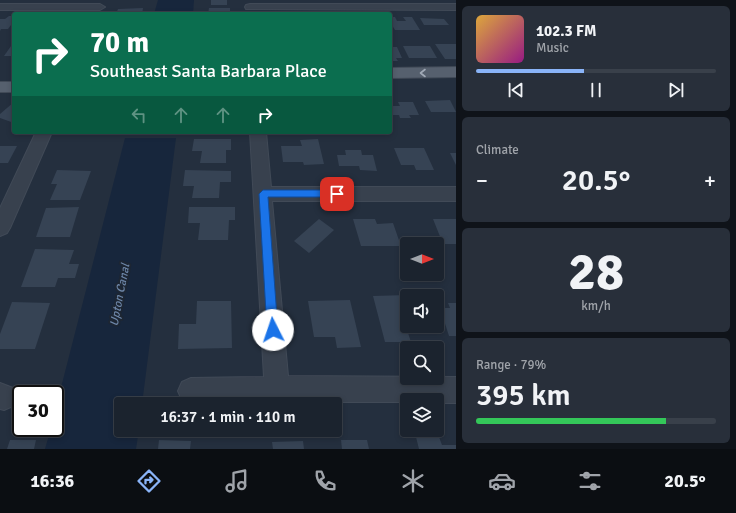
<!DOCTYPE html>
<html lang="en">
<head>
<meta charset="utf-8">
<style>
  body { margin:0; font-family:Signika,sans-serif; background:#282f3a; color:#f1f3f6; height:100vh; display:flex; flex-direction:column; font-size:15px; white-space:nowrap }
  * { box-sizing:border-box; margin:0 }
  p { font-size:13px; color:#a0a4aa }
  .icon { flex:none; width:22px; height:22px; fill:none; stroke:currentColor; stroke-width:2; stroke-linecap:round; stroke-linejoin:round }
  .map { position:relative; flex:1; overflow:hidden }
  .panel { display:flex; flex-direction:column; gap:6px; padding:6px; background:#0f1319; width:280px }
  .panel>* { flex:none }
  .hud { position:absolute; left:12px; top:12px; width:380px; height:122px; border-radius:4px; box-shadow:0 2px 6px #0003,0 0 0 1px #39404a; background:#0b6e4f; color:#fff; overflow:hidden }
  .needle { width:26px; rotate:90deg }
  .fabs { position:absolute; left:400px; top:237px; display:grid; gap:8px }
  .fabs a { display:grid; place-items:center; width:44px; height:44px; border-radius:4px; background:#1b232e; box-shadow:0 2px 6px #0003,0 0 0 1px #39404a; font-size:20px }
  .speed { position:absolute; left:12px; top:385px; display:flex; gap:8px; font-size:20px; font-weight:700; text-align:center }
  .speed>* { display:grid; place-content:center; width:52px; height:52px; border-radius:50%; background:#1b232e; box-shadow:0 2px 6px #0003,0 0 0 1px #39404a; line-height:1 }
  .speed .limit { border:2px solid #111; border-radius:6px; background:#fff; color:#111 }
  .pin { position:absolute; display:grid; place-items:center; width:34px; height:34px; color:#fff; margin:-17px; border-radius:8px; box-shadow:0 2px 6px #0006 }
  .me { position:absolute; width:44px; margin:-22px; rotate:356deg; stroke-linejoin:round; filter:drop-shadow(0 0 3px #0008) }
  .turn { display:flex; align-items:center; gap:14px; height:84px; padding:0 12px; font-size:18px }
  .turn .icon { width:52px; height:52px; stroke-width:2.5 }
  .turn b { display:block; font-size:28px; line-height:34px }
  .lanes { display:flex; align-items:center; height:38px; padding:0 12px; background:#0003; justify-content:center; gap:20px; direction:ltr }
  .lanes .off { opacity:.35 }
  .big { font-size:30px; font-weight:600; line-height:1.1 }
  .panel .card { flex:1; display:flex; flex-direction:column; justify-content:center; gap:6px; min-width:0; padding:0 14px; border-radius:6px; background:#282f3a }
  .panel .dial { align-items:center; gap:0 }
  .dial b { font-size:52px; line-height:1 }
  .song { display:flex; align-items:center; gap:12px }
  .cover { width:48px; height:48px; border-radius:6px; background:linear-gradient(135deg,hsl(40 70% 55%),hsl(310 70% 35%)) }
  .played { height:4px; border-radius:2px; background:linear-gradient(90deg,#8ab4f8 45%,#39404a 45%) }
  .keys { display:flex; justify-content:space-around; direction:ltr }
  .heat { display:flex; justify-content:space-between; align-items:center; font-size:22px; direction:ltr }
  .charge { height:6px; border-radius:3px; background:linear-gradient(90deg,#34c759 79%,#39404a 0) }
  .trip { position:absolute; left:114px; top:397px; width:228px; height:40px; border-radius:4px; background:#1b232e; box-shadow:0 2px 6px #0003,0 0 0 1px #39404a; font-weight:600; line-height:40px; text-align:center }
  .dock { display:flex; height:64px; justify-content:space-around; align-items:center; background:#0b0e12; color:#a0a4aa }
  .dock .icon { width:28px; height:28px }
  .dock .active { color:#8ab4f8 }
  .dock b { font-size:18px; color:#f1f3f6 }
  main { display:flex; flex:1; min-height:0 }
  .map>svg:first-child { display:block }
  .water { fill:#17263c }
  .building { fill:#364354 }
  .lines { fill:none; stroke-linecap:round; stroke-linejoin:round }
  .minor-casing { stroke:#414a57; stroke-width:2 }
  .major-casing { stroke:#414a57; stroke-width:2 }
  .minor { fill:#38414e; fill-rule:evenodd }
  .major { fill:#56606e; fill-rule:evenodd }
  .oneway { stroke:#a1aab7 }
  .route { fill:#1a73e8; stroke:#114b97 }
  .labels { text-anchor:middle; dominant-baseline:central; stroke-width:4; stroke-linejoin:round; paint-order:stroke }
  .water-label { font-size:12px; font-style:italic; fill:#6d86a8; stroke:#1d2633 }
</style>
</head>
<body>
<main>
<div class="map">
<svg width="456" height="449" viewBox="0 0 456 449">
  <rect width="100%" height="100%" fill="#242f3e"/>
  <g class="water">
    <path d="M158,0H194L193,14H154Z"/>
    <path d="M125,138H176L142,404H121V430H139L136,449H45L51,428H55V411Z"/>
  </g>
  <g class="building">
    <rect x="211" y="0" width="16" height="5"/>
    <path d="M143,8L142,14H116L118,9Z"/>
    <path d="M209,8H230V14H208Z"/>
    <path d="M9,16H14V21L8,29H1L0,31V19H5Z"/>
    <path d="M390,17H395L397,21H406L403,17H412L420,30H395L390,22Z"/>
    <path d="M420,18L444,19L449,25H424Z"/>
    <path d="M435,44H456V59H445Z"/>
    <path d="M11,46H14V56H4Z"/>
    <path d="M403,46H430L437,58H409Z"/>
    <path d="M390,47H397L402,58H396L398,61H390Z"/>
    <path d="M450,100L456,112H431L425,101Z"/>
    <path d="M14,102V123L0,118V114Z"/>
    <path d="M398,102H413L419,115H409L411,118H400L399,115H390V106H400Z"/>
    <path d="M194,139H231V150H226V163H200L202,151H192Z"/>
    <path d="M318,139L324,164L304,165L303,162H283L281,146H302L300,140Z"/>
    <path d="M0,146H17L8,163H0Z"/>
    <path d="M394,148H424L434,170H416L414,165H401Z"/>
    <path d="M345,150H361L362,155H373L377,171L360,170L359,166H339L337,155H346Z"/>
    <path d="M450,153H456V165Z"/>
    <path d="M57,170L91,171L80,200H50L57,184H51Z"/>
    <path d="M185,170L231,171V182H220L219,198H192L194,186H183Z"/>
    <path d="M79,207L70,237H36L46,208Z"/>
    <path d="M189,207H235V220H229L228,240H198L200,223H188Z"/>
    <path d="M319,219L334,230L309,253L294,241Z"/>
    <path d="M353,219H375L377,224L393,223L401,246H361Z"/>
    <path d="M433,219H456V244H443Z"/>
    <path d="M35,249L74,250L69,264H79L75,278H58L55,287H21Z"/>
    <path d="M407,295V326H427L428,330H407L411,342H385L373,296Z"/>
    <path d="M350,300L361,347L337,348L335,337H314L308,301Z"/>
    <path d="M197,301H231L232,348L178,349L179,324H196Z"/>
    <path d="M12,302L50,303L35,349H0V334Z"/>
    <path d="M448,303H456V336H449L440,308H450Z"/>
    <path d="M416,437H439L442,445H456V449H419Z"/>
    <path d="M10,440H36L34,449H7Z"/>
    <path d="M159,440L191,441L190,449H158Z"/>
    <path d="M341,440H367L369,449H342Z"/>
    <path d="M303,441L304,449H273L272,442Z"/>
  </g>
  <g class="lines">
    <g class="minor-casing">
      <g id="minor">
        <path d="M0,4H100L105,7L100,10H0Z"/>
        <path d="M250,4H456V10L246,9L245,7L246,5Z"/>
        <path d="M36,132H52L10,228L7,233L0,236V208Z"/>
        <path d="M250,132H266L271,187H456V201H272L288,376L456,377V403H437V400H407V402H277L191,404L182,400L178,391L182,382L191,378L264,377Z"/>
        <path d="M0,383L13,388L17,397L13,406L4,410L0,409Z"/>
      </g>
    </g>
    <g class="major-casing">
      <g id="major">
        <path d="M456,67V77L390,78V68Z"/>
        <rect x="0" y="82" width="14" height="10"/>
      </g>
    </g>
    <use href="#minor" class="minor"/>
    <use href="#major" class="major"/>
  </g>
  <defs><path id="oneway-chevron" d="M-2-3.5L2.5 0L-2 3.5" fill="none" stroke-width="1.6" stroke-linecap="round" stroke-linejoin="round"/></defs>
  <use class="oneway" href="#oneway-chevron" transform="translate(423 73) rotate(180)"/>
  <path class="route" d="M263,190H337L342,194L337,197H268L278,330L277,334L273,335L269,334L267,330L259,194Z"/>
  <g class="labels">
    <g class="water-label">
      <text transform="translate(120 295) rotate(-79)">Upton Canal</text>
    </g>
  </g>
</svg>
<div class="fabs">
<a><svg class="needle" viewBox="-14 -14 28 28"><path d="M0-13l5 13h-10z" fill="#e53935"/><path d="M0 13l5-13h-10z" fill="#a0a4aa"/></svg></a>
<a><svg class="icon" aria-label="sound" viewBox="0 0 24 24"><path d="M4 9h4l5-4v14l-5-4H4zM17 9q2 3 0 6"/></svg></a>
<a><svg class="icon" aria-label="search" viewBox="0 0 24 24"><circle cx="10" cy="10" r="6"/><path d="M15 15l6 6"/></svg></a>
<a><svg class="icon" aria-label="layers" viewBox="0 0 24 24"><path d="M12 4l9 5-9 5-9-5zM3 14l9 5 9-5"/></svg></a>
</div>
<div class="speed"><div class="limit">30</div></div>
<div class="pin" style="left:337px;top:194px;background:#d93025"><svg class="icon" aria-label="arrive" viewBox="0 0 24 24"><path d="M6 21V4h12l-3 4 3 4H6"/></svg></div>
<svg class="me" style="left:273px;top:330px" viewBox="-20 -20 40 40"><circle r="19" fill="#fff"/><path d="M0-13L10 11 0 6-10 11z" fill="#1a73e8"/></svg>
<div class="trip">16:37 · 1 min · 110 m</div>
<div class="hud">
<div class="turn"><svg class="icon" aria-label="right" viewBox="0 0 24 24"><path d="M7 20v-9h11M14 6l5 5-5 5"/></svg><div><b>70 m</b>Southeast Santa Barbara Place</div></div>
<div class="lanes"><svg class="icon off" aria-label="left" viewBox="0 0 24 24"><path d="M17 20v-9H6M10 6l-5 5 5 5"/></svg><svg class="icon off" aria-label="ahead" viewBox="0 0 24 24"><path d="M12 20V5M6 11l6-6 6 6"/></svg><svg class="icon off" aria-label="ahead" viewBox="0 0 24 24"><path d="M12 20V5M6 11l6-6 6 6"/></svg><svg class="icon" aria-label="right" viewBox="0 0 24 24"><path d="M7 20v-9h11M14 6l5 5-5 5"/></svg></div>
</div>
</div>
<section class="panel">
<div class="card">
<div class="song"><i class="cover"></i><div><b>102.3 FM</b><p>Music</p></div></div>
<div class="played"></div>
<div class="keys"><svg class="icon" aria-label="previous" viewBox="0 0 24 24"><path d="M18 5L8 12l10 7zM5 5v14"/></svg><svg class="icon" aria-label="pause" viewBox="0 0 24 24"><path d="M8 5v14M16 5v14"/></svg><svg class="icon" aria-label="next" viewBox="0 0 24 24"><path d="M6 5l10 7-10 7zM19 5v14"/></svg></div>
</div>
<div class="card"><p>Climate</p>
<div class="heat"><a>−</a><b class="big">20.5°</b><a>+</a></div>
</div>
<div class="card dial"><b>28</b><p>km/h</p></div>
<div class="card"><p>Range · 79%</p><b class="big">395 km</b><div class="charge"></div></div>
</section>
</main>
<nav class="dock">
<b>16:36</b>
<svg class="icon active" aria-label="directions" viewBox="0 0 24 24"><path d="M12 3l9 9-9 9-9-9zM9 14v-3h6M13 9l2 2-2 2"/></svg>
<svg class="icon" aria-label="music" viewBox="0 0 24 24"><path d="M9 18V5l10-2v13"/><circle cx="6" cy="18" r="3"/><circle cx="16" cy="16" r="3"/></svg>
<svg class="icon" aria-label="phone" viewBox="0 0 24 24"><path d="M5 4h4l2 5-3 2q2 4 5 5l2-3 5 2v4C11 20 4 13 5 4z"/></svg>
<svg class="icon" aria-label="climate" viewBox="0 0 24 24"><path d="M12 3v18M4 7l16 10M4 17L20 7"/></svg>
<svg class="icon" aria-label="car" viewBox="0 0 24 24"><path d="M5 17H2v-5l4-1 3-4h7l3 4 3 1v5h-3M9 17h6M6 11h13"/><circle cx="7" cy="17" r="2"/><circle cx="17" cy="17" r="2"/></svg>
<svg class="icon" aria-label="filters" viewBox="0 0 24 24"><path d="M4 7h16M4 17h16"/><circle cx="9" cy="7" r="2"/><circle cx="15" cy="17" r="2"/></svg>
<b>20.5°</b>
</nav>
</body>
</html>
